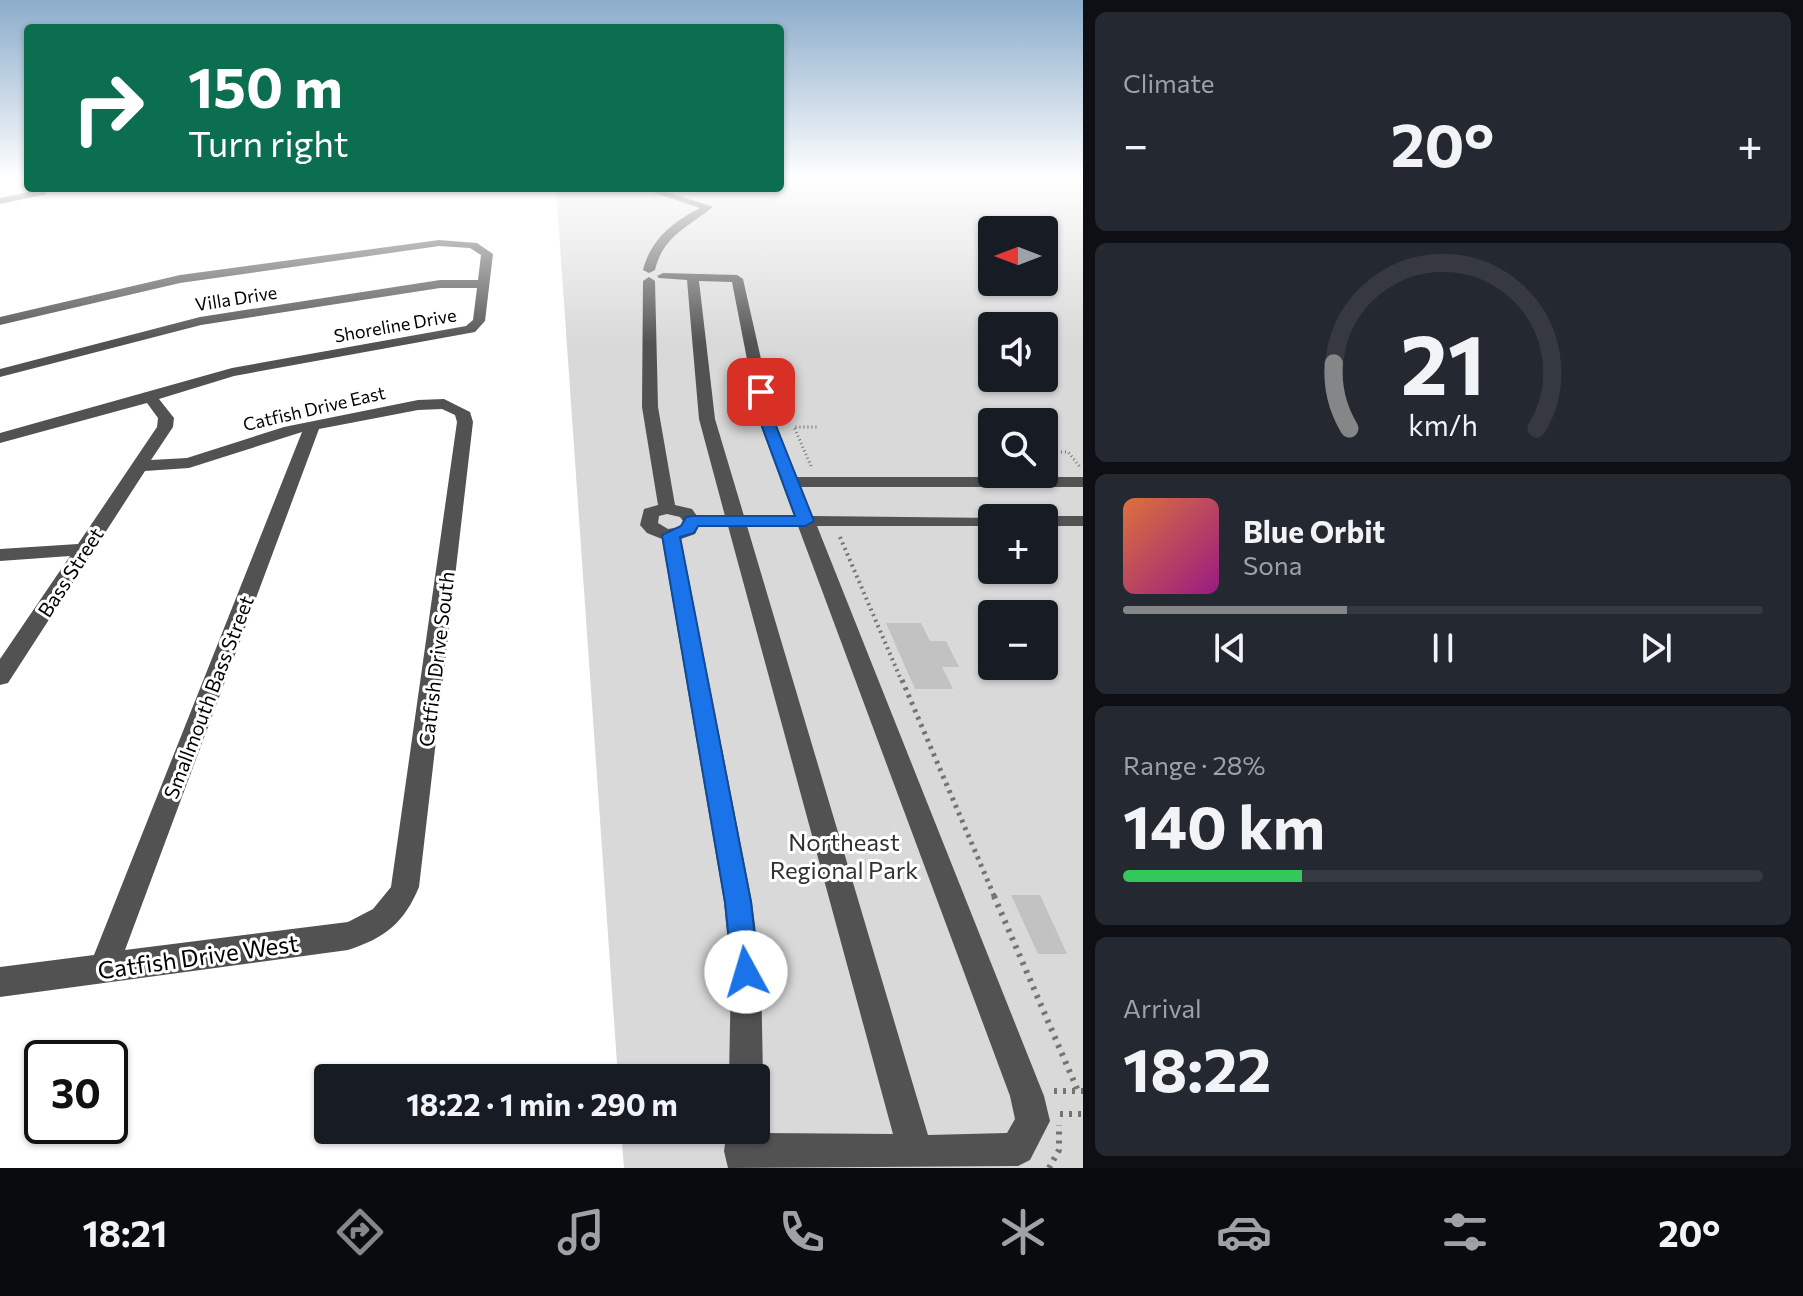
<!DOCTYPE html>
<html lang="en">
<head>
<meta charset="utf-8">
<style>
  body { margin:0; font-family:Commissioner,sans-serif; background:#242831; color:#f1f3f6; height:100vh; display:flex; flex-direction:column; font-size:30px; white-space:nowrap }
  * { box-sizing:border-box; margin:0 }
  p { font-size:26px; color:#9ea1a6 }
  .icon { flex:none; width:44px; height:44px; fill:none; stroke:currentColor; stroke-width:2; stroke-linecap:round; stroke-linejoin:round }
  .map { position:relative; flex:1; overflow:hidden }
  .sheet { display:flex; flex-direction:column; gap:12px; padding:12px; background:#0d0f14; width:720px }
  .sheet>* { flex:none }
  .hud { position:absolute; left:24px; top:24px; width:760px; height:168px; border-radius:8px; box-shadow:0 2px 6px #0004; background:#0b6e4f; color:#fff; overflow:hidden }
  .needle { width:52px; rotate:270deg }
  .buttons { position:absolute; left:978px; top:216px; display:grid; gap:16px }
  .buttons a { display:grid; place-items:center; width:80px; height:80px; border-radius:8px; background:#171b24; box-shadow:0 2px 6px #0004; font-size:40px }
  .speed { position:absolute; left:24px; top:1040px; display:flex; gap:16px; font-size:40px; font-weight:700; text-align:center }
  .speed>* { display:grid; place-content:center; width:104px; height:104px; border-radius:50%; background:#171b24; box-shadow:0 2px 6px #0004; line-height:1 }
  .speed .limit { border:4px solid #111; border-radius:12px; background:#fff; color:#111 }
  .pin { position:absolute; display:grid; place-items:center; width:68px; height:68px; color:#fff; margin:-34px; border-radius:16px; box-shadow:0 4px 12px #0006 }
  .me { position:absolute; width:88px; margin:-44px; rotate:354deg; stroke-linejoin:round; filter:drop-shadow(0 0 6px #0008) }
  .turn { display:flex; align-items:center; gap:28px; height:168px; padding:0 32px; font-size:36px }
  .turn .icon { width:104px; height:104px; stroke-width:2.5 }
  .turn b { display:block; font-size:56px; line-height:68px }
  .big { font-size:60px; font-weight:700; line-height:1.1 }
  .sheet .widget { flex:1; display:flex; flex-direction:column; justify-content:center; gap:12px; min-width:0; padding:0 28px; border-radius:12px; background:#242831 }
  .sheet .dial { align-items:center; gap:0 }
  .dial svg { height:208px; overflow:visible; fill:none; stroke:#363941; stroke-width:7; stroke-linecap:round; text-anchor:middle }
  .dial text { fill:#f1f3f6; stroke:none }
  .song { display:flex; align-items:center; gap:24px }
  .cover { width:96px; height:96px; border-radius:12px; background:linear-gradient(135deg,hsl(20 70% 55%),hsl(310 70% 35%)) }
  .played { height:8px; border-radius:4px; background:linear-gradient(90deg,#858687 35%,#363941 35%) }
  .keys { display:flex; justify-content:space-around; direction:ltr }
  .heat { display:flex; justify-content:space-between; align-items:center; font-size:44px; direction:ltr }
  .charge { height:12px; border-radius:6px; background:linear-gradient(90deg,#34c759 28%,#363941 0) }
  .trip { position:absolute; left:314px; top:1064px; width:456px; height:80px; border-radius:8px; background:#171b24; box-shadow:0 2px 6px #0004; font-weight:700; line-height:80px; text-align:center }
  .dock { display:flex; height:128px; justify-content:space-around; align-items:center; background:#090b0e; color:#9ea1a6 }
  .dock .icon { width:56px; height:56px }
  .dock .on { color:#858687 }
  .dock b { font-size:36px; color:#f1f3f6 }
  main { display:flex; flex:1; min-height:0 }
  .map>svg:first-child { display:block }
  .green { fill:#d9d9d9; fill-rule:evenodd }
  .building { fill:#c2c2c2 }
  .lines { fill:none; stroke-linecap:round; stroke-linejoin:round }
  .path-far3 { stroke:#747474; stroke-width:3; stroke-dasharray:1 3; stroke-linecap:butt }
  .path-far2 { stroke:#747474; stroke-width:4; stroke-dasharray:2 4; stroke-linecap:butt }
  .path-far1 { stroke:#747474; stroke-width:5; stroke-dasharray:3 5; stroke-linecap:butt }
  .path { stroke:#747474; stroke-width:6; stroke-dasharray:3 6; stroke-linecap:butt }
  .minor { fill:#525252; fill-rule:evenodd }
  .route { fill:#1a73e8; stroke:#114b97; stroke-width:2 }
  .labels { text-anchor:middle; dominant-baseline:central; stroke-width:6; stroke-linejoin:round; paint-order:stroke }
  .far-street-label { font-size:18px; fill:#000; stroke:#fff }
  .street-label { font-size:20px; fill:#000; stroke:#fff }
  .near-park-label { font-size:24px; fill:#303030; stroke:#fff }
  .near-street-label { font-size:24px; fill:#000; stroke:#fff }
</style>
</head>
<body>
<main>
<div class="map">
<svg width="1083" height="1168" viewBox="0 0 1083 1168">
  <rect width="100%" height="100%" fill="#fff"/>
  <path class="green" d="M780,180H1083V1168H624L621,1130H756V1078H618L556,188H780ZM992,230H1044V282H992ZM992,326H1044V378H992ZM992,422H1044V474H992ZM992,518H1044V570H992ZM992,614H1044V666H992Z"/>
  <g class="building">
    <path d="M886,623H921L930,641H946L959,667H942L953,689H915Z"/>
    <path d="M1011,895H1040L1067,954H1038Z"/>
  </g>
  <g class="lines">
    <g class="path-far3">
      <path d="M1053,452H1068L1081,468"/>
      <path d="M811,466L794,427H817"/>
    </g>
    <path class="path-far2" d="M840,537L902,682"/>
    <path class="path-far1" d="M902,680L995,898"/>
    <g class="path">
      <path d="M994,896L1078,1091"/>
      <path d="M1054,1091H1083"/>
      <path d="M1060,1114H1083"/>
      <path d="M1049,1168L1059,1150V1125"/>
    </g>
    <g class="minor">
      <path d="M640,188H655L713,207C688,227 663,236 655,270L649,273L643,270C651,239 673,222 700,208Z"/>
      <path d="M44,189L47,194L0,204V198Z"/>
      <path d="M439,240L477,243L493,254L485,321L475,332L234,376L159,399L174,418L173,427L151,460L187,458L284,427L418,400L444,399L470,412L473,422L419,887C404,923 385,938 348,950L0,997V967L94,955L302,432L189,468L145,471L8,683L0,685V659L70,556L0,561V549L78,544L157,427L158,418L147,403L0,443V433L232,368L466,326L473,320L477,288H440L201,325L0,377V369L200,317L440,280H478L481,255L470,248L439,246L180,283L0,325V317L180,275ZM442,409L455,415L457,422L391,887L373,909L348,922L125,950L319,429L418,410Z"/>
      <path d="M663,273L737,275L743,279L775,421L797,477H1083V487H801L812,516L999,518H992V526H817L1044,1096L1050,1121L1030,1160L1018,1166L728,1168L724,1151L727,1130H756V1118L761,1133L893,1134L728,526H699L695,534L681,539L752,902L761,972L763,1078L756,1091V1078H729L731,972L724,902L662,539L647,533L640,525L644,509L658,505L642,407L643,281L649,277L655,281L658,407L675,505L692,509L697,516H725L699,419L687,280L659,278L657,276ZM699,281L732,282L759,421L794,516H744L715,419ZM667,514L680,517L683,521L680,527L668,529L658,523L659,516ZM747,526H798L1010,1096L1015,1119L1007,1133L928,1135Z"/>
      <path d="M1044,516H1083V526H1044V518H1037Z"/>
    </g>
  </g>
  <linearGradient id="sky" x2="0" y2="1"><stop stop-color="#8baccb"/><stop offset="0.52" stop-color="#fff"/><stop offset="1" stop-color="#fff" stop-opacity="0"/></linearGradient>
  <rect width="1083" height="343" fill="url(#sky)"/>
  <path class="route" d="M761,388L768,392L774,421L814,521L805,526H698L694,533L680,537L751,902L759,972L755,982L746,986L736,982L732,972L725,902L662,535L681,526L686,517L692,516H795L760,421L754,392Z"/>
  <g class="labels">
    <g class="far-street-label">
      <text transform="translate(236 298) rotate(-9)">Villa Drive</text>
      <text transform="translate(395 325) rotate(-10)">Shoreline Drive</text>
      <text transform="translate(314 408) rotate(-13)">Catfish Drive East</text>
    </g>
    <g class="street-label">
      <text transform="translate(70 572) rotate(-57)">Bass Street</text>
      <text transform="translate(436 659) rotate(-83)">Catfish Drive South</text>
      <text transform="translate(208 697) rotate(-69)">Smallmouth Bass Street</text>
    </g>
    <g class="near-park-label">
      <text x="844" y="841">Northeast<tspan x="844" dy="28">Regional Park</tspan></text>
    </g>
    <g class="near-street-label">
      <text transform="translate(198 956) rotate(-8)">Catfish Drive West</text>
    </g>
  </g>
</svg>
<div class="buttons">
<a><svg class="needle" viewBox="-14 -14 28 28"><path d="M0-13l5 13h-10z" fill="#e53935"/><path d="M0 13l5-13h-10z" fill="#9ea1a6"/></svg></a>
<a><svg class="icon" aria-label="sound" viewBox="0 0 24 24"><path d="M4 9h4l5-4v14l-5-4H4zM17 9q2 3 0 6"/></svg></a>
<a><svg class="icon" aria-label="search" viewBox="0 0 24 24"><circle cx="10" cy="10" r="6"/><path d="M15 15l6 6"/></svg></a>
<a>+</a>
<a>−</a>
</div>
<div class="speed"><div class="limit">30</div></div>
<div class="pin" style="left:761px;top:392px;background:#d93025"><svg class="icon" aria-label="arrive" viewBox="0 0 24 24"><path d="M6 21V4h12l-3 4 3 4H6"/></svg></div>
<svg class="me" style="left:746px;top:972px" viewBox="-20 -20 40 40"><circle r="19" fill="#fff"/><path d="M0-13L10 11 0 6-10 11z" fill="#1a73e8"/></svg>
<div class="trip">18:22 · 1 min · 290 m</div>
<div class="hud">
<div class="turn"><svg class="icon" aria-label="right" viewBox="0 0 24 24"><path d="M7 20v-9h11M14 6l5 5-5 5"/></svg><div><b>150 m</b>Turn right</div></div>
</div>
</div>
<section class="sheet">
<div class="widget"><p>Climate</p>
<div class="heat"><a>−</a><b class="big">20°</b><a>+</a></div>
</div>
<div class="widget dial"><svg viewBox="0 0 100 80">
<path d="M14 69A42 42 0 1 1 86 69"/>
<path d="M14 69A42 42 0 0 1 8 44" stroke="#858687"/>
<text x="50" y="56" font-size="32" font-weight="700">21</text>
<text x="50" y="72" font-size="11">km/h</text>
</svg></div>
<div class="widget">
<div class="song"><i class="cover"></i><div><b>Blue Orbit</b><p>Sona</p></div></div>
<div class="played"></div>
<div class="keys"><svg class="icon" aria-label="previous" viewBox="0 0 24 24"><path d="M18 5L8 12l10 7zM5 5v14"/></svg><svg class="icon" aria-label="pause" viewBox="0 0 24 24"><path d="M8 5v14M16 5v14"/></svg><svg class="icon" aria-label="next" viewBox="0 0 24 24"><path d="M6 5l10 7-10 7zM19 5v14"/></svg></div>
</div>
<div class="widget"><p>Range · 28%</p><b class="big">140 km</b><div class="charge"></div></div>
<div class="widget"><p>Arrival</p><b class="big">18:22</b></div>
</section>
</main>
<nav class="dock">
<b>18:21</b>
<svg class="icon on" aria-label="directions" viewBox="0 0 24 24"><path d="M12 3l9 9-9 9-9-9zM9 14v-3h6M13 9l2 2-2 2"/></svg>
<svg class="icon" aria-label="music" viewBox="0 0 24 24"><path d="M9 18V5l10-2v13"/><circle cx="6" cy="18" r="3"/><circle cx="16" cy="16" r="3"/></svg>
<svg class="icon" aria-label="phone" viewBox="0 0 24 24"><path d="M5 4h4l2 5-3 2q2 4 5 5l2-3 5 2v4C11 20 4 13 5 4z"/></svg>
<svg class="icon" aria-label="climate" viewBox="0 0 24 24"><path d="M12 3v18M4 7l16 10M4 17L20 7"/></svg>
<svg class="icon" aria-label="car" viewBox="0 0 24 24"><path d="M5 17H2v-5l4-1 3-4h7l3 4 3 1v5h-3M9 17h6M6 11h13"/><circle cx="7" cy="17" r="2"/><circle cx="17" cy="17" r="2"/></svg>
<svg class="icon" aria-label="filters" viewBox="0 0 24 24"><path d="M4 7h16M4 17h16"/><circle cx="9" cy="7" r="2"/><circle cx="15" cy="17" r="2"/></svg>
<b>20°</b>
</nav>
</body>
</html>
